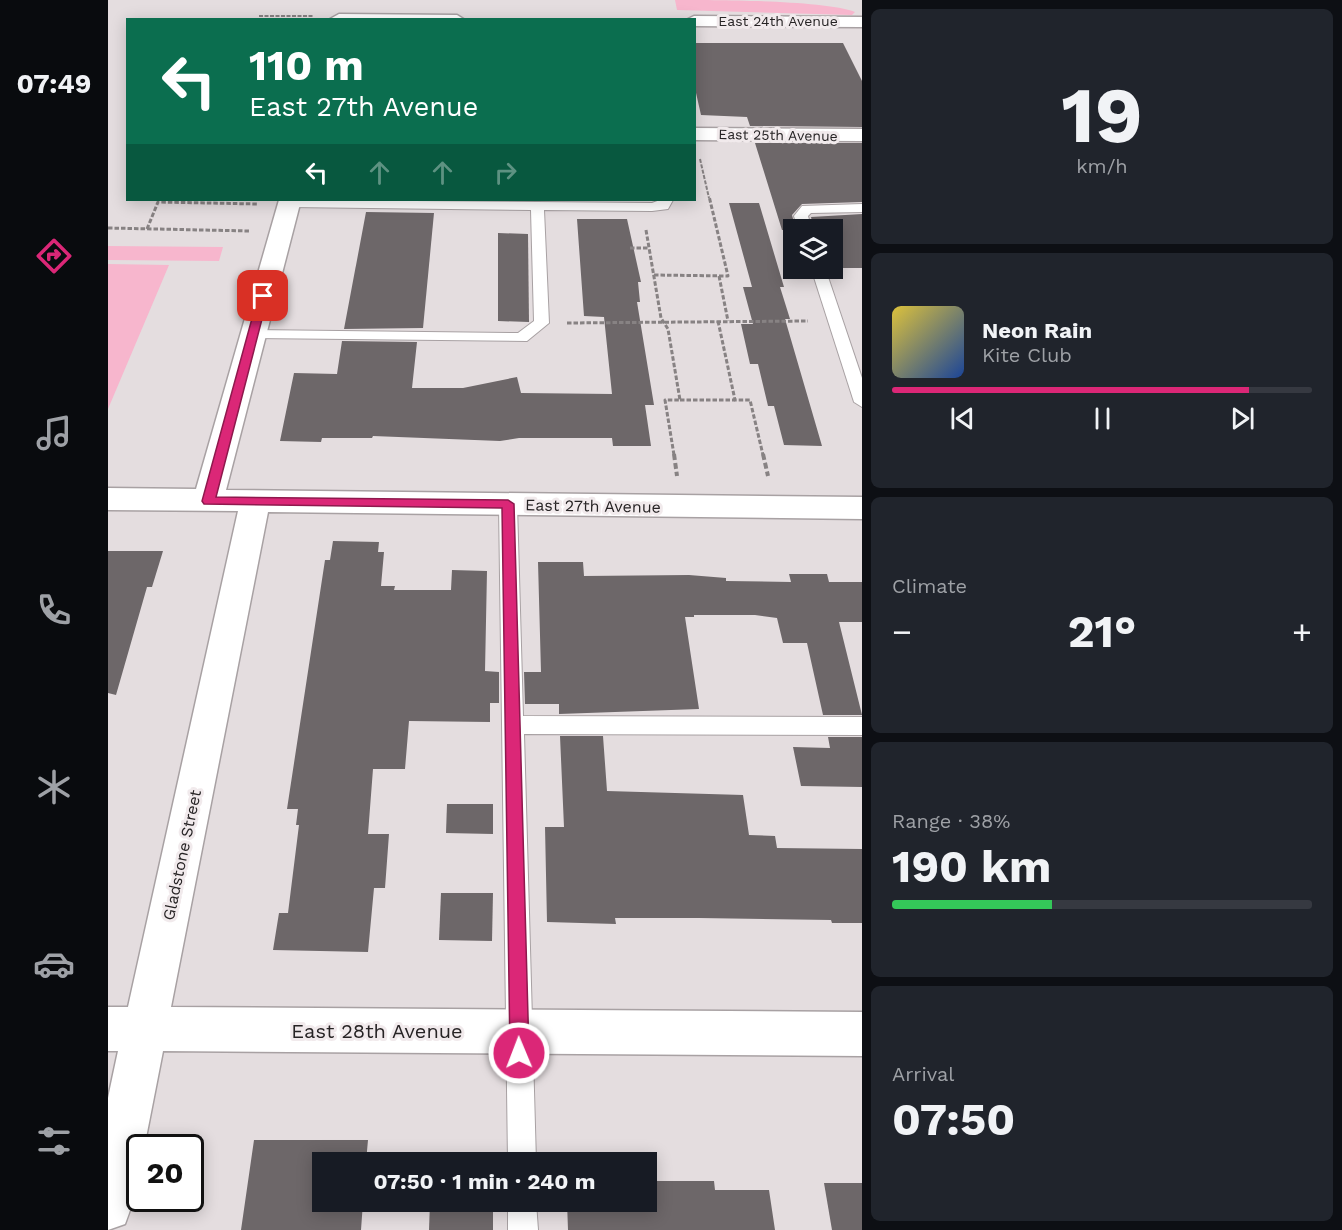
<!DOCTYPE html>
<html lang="en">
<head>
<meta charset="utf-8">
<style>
  body { margin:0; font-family:"Work Sans",sans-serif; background:#20242c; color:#f1f3f6; height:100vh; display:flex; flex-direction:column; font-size:22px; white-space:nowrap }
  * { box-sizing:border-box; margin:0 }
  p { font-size:20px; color:#9ea1a6 }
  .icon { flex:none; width:33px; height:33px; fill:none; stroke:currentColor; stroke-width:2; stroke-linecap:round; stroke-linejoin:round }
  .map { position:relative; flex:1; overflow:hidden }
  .drawer { display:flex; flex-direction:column; gap:9px; padding:9px; background:#0d0f14; width:480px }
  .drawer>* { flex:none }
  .top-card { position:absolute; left:18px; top:18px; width:570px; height:183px; border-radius:0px; box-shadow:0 3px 15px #0003; background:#0b6e4f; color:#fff; overflow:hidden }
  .tools { position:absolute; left:675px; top:219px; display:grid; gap:12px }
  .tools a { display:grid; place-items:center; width:60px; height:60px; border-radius:0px; background:#171b24; box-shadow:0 3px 15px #0003; font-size:30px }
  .speed { position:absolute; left:18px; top:1134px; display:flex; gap:12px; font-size:30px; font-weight:700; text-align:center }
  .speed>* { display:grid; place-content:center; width:78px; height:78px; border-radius:50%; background:#171b24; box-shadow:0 3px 15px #0003; line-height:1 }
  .speed .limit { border:3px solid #111; border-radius:9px; background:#fff; color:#111 }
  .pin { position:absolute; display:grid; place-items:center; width:51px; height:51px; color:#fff; margin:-26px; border-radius:12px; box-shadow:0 3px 9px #0006 }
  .me { position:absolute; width:66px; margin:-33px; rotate:359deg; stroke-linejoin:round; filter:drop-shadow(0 0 4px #0008) }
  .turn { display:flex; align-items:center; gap:21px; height:126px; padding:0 24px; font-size:27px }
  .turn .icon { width:78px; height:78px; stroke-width:2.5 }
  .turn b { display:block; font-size:42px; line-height:51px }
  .lanes { display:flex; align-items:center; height:57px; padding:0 24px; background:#0003; justify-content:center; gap:30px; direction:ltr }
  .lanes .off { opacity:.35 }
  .big { font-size:45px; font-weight:700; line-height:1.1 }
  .drawer .tile { flex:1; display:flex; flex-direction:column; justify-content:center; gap:9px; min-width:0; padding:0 21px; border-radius:9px; background:#20242c }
  .drawer .dial { align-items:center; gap:0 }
  .dial b { font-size:78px; line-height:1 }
  .song { display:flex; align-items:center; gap:18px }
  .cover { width:72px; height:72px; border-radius:9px; background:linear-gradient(135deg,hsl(50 70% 55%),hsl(220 70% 35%)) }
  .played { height:6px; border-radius:3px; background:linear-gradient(90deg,#db2777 85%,#363941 85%) }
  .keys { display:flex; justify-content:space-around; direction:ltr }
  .heat { display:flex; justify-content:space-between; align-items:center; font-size:33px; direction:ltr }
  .charge { height:9px; border-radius:4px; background:linear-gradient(90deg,#34c759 38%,#363941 0) }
  .trip { position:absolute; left:204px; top:1152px; width:345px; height:60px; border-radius:0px; background:#171b24; box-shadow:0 3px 15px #0003; font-weight:700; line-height:60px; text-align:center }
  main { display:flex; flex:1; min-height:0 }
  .tabs { display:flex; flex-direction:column; width:108px; justify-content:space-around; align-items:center; background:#090b0e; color:#9ea1a6 }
  .tabs .icon { width:42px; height:42px }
  .tabs .current { color:#db2777 }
  .tabs b { font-size:27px; color:#f1f3f6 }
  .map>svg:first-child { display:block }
  .green { fill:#f7b6cd }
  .building { fill:#6d6769 }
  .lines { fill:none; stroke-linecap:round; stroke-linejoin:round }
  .lane-casing { stroke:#a8a1a3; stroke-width:2 }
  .street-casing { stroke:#a8a1a3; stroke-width:3 }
  .path-far2 { stroke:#878283; stroke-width:2; stroke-dasharray:4 1.5; stroke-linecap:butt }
  .path-far1 { stroke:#878283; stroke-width:3; stroke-dasharray:4.5 2; stroke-linecap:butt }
  .path { stroke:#878283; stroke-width:4; stroke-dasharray:6 3; stroke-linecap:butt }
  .lane { fill:#fff; fill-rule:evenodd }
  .street { fill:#fff; fill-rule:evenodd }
  .route { fill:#db2777; stroke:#8e194d; stroke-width:1.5 }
  .labels { text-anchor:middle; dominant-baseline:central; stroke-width:6; stroke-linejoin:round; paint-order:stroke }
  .far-street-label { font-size:14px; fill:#262324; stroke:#f1eaec }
  .street-label { font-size:16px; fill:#262324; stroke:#f1eaec }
  .near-street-label { font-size:20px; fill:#262324; stroke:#f1eaec }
</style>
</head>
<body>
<main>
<nav class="tabs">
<b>07:49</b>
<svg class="icon current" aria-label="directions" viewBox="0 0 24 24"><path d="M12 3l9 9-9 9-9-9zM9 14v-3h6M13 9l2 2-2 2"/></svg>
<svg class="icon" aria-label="music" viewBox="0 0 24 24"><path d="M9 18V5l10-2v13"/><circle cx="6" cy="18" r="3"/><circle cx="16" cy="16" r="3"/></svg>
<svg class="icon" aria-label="phone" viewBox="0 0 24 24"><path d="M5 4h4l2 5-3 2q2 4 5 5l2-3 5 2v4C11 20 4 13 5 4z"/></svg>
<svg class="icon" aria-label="climate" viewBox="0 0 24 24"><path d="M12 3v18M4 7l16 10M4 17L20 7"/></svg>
<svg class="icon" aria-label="car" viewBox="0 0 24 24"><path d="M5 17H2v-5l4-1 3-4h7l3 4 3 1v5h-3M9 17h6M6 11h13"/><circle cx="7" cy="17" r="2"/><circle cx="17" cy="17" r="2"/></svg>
<svg class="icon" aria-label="filters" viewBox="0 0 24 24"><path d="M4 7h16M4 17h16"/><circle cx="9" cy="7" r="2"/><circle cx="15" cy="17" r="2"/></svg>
</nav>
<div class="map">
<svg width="754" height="1230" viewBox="0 0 754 1230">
  <rect width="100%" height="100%" fill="#e4dddf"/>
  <g class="green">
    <path d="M567,0C608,0 716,0 747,12L744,15L569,10Z"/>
    <path d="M0,246L115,247L111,261L0,260Z"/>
    <path d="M0,264L61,265L0,409Z"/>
  </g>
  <g class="building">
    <path d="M586,43H735L754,81V127L642,126L639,117L593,115L586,84Z"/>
    <path d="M647,143H754V202L694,204L684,215L688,230H674Z"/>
    <path d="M621,203H651L676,287H672L682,319H677L714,446L676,445L666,406H660L650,364H642L633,324H645L635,287H644Z"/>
    <path d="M258,212L326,213L315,328L236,329Z"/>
    <path d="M754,214V268H730L724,253V230H706L703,217Z"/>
    <path d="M469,219H519L533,282H530L532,302H529L546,405H537L543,446H505L504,438H411L392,441L265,436L264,438H214L213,442L172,441L186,373L229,374L234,341L309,342L304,388H355L409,377L413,393L504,394L496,317L476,316Z"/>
    <path d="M390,233L420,234L421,322L390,321Z"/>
    <path d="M225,541L271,542L270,552H276L273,586H287L286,590H343L344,570L379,571L377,671L391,672V703H382V722L301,721L297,769H265L260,834H281L277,888H266L260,952L165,950L171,913H180L191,825H188L190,809H179L217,560H222Z"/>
    <path d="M0,551H55L44,587H39L8,695L0,693Z"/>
    <path d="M430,562H475L476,576L581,575L618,578V581L683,582L681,574H719L721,582H754V622H731L754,715H715L699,643H675L669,618L647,615H586V617H577L591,709L451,714V704H417L416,672H433Z"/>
    <path d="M452,736H495L499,791L635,795L641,835L667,836L669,848L754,849V923H724L723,920L591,918H507L508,924L439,922L437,827H456Z"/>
    <path d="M720,737H754V787L693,786L685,747L722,748Z"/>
    <path d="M339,804H385V834L338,833Z"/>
    <path d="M333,893H385L384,941L331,940Z"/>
    <path d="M146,1140H260L258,1162H214V1202H255L253,1230H133Z"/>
    <path d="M546,1181H606L607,1190H661L667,1230H460L459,1202H548Z"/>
    <path d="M716,1183H754V1230H724Z"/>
    <path d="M322,1202H385V1230H321Z"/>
  </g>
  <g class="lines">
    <g class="lane-casing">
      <g id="lane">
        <path d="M176,200L544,203L552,200H565L560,209L544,211L436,210L441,323L419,341L139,338L136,335L139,332L144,330L410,333L426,321L423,210L181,207L174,203Z"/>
        <path d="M754,204V212L703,213L700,216L704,230H690L686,216L694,206Z"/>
        <path d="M703,268H717L754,378V407L746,402Z"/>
        <path d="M400,498L406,500L409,504L415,716L754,717V735L416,734L428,1162H400L391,504L394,500Z"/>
        <path d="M400,1202H428L430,1230H400Z"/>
      </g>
    </g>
    <g class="street-casing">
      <g id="street">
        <path d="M231,14L349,15L357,20L222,19Z"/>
        <path d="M586,16L754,17V27L586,26V20H578Z"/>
        <path d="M586,128L754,129V141L586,140Z"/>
        <path d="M171,200H193L118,490L754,497V519L160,512L63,1007L754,1012V1056L55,1051L36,1148H32C32,1174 27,1199 17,1224L0,1230V1098L10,1051H0V1007H20L130,511L0,510V488L88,489Z"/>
      </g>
    </g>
    <g class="path-far2">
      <path d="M151,16H205"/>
      <path d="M592,159L601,198"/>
    </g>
    <g class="path-far1">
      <path d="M0,228L142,231"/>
      <path d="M39,229L50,202L150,204"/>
      <path d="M538,230L553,318L560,329L572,400H557L566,455"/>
      <path d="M522,248H541"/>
      <path d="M546,275L620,276L601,196"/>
      <path d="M611,276L620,321"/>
      <path d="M610,321L627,400H642L655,455"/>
      <path d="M459,323L700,321"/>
      <path d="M572,400H627"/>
    </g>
    <g class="path">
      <path d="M566,454L569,476"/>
      <path d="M655,454L660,476"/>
    </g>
    <use href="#lane" class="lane"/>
    <use href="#street" class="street"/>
  </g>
  <path class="route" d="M151,293L160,296L108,497L400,500L406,504L421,1053L418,1060L411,1063L405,1060L402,1053L394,508L96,504L94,501Z"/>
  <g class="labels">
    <g class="far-street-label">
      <text x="670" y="21">East 24th Avenue</text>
      <text transform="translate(670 135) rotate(1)">East 25th Avenue</text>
    </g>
    <g class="street-label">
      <text transform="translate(485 506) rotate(1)">East 27th Avenue</text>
      <text transform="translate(74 855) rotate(-78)">Gladstone Street</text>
    </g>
    <g class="near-street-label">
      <text x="269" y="1031">East 28th Avenue</text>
    </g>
  </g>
</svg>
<div class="tools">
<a><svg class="icon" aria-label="layers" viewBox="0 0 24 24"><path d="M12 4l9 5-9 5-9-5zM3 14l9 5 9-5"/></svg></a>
</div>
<div class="speed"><div class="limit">20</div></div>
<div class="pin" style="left:155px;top:296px;background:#d93025"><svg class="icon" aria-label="arrive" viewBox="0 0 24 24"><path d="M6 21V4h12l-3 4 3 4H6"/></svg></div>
<svg class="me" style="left:411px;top:1053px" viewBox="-20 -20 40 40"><circle r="17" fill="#db2777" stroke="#fff" stroke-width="3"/><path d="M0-11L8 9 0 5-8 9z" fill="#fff"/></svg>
<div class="trip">07:50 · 1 min · 240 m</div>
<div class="top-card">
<div class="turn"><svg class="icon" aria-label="left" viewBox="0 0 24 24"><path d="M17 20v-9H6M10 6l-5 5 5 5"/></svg><div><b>110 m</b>East 27th Avenue</div></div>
<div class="lanes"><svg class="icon" aria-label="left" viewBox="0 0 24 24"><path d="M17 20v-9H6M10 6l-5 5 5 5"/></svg><svg class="icon off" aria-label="ahead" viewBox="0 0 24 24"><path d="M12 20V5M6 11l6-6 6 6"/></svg><svg class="icon off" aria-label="ahead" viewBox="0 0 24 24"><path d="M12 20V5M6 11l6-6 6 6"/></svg><svg class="icon off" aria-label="right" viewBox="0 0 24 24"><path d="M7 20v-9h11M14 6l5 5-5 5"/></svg></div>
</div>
</div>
<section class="drawer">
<div class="tile dial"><b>19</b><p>km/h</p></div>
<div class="tile">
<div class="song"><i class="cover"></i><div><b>Neon Rain</b><p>Kite Club</p></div></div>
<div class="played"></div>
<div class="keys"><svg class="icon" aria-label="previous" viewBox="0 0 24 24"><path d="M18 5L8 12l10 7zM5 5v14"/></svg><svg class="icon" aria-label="pause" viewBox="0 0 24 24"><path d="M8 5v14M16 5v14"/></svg><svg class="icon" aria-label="next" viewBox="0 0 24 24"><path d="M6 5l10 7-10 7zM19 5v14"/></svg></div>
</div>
<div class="tile"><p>Climate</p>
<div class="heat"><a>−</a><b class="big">21°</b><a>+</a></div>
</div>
<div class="tile"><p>Range · 38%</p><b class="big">190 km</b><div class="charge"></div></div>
<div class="tile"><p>Arrival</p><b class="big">07:50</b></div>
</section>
</main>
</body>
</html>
